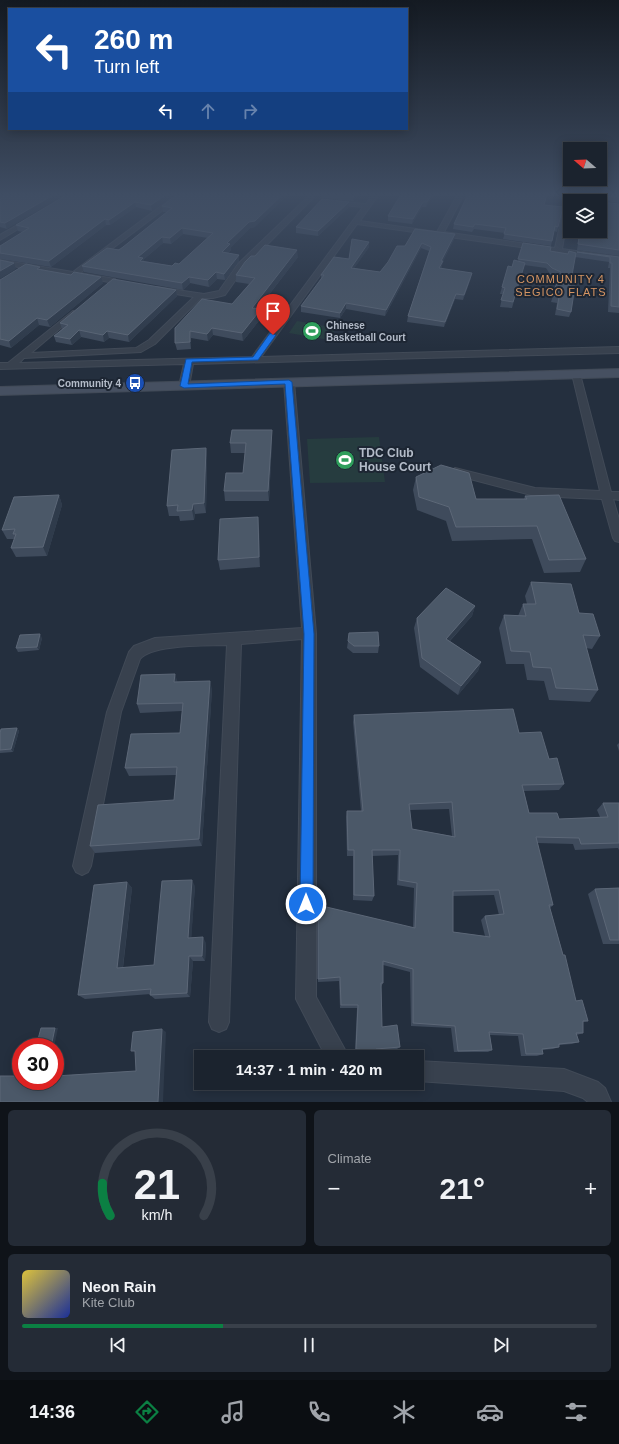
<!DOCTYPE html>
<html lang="en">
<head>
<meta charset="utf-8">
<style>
  body { margin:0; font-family:Helvetica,sans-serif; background:#242b36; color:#f1f3f6; height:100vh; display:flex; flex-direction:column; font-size:15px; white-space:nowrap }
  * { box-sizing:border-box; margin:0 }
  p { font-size:13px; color:#a0a4aa }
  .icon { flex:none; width:22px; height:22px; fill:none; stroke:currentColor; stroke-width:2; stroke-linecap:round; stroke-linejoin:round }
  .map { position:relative; height:1102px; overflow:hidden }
  .drawer { display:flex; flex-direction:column; gap:8px; padding:8px; background:#0f1319; flex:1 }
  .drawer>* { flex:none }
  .banner { position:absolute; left:8px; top:8px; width:400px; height:122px; border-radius:0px; box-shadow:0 2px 10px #0003,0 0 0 1px #39404a; background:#1a4fa0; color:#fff; overflow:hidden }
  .needle { width:26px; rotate:289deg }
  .fabs { position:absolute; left:563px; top:142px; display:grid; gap:8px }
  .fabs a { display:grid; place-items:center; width:44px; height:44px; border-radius:0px; background:#1b232e; box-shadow:0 2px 10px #0003,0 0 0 1px #39404a; font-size:20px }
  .speed { position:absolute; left:12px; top:1038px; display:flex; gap:8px; font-size:20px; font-weight:700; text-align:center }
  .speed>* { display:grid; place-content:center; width:52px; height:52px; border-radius:50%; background:#1b232e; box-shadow:0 2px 10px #0003,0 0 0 1px #39404a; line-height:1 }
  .speed .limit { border:6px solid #d22; background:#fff; color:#111 }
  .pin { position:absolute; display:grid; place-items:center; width:34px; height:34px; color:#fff; margin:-41px -17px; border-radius:50% 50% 50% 0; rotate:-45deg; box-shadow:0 0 4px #0007 }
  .pin .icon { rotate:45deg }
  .me { position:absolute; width:44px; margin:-22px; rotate:0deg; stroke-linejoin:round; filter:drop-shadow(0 0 3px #0008) }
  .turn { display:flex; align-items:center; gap:14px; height:84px; padding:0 20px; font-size:18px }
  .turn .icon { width:52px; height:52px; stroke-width:2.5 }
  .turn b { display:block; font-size:28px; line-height:34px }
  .lanes { display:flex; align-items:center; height:38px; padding:0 20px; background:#0003; justify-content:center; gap:20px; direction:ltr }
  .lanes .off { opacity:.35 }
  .big { font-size:30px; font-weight:700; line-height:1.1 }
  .drawer .card { flex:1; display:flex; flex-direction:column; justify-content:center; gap:6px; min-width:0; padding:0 14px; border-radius:6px; background:#242b36 }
  .drawer .dial { align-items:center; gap:0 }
  .dial svg { height:104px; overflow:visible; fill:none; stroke:#39404a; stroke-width:7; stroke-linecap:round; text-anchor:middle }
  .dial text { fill:#f1f3f6; stroke:none }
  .song { display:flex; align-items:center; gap:12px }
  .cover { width:48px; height:48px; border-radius:6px; background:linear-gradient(135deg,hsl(50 70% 55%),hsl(230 70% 35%)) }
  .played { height:4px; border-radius:2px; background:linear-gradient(90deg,#0b8043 35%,#39404a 35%) }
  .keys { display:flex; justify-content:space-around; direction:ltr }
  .heat { display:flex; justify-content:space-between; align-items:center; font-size:22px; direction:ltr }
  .drawer .tiles { flex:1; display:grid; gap:8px; grid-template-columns:1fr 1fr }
  .card:last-child { grid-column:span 2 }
  .trip { position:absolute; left:194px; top:1050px; width:230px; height:40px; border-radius:0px; background:#1b232e; box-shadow:0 2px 10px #0003,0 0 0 1px #39404a; font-weight:700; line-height:40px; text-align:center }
  .menu { display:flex; height:64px; justify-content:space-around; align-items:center; background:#0b0e12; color:#a0a4aa }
  .menu .icon { width:28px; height:28px }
  .menu .active { color:#0b8043 }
  .menu b { font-size:18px; color:#f1f3f6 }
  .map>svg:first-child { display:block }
  .green { fill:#263c3f }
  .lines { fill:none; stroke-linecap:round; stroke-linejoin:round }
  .minor-casing { stroke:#414a57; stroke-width:2 }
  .secondary-casing { stroke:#414a57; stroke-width:2 }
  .minor { fill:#38414e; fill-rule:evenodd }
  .secondary { fill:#465061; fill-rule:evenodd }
  .wall { fill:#3f4b5c; fill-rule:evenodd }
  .shaded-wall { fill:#2f3b4b }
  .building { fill:#4b5868; stroke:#5c6777; fill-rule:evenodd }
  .route { fill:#1a73e8; stroke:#114b97 }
  .labels { text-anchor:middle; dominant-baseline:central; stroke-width:4; stroke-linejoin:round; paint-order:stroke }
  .far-poi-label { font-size:10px; font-weight:bold; fill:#b4bcc9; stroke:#1d2633; text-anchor:start }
  .far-neighbourhood-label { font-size:11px; letter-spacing:1px; fill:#d59563; stroke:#1d2633 }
  .poi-label { font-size:12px; font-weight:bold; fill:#b4bcc9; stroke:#1d2633; text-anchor:start }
</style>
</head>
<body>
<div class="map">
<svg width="619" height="1102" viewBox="0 0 619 1102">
  <rect width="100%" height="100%" fill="#242f3e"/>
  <g class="green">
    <path d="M297,321L336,328L329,340L289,333Z"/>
    <path d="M379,437L385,482L310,483L307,439Z"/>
  </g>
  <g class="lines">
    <g class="minor-casing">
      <g id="minor">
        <path d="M177,194H184L80,273L115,279V283L0,264V260L73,272Z"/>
        <path d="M311,194H317L244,268L225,295L213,298H201L155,344L141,352L24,358L19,363L252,357L363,207L333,204L330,202L331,201L366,204L373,194H379L360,221L437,232L458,194H464L444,232L555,248L567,194H573L570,201L562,249L619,257V261L357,224L261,357L619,347V353L193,364L189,386L184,389L179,386L184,364L0,369V363H8L73,311L77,313L76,315L31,353L136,348L149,340L194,297L157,291V287L204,294L219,291L238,264Z"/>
        <path d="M28,219L33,220L0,240V235Z"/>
        <path d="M576,371L580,374L611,492H619V500L613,499L619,519V542L615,541L613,538L602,499L535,496L451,474L450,472L455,468L535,488L600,491L572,374Z"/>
        <path d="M289,379L294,382L316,633V997L349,1057H326L296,999L302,639L241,644L229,1022L226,1029L219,1032L212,1029L209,1022L227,645C207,646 152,644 140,659L121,712L91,866L88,872L82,875L76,872L73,866L107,712L129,652L134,646L155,638L302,628L284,382Z"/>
        <path d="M417,1061L564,1069L598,1082L605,1088L611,1102H588L583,1098L564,1091L417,1081Z"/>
      </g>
    </g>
    <g class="secondary-casing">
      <path id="secondary" d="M619,369V377L0,395V387Z"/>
    </g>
    <use href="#minor" class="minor"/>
    <use href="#secondary" class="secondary"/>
  </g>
  <g class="wall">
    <path d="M0,194L7,229L0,227Z"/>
    <path d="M175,194L152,211L136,207L110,225H106L51,267L0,259V246L23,232L18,231L16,225Z"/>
    <path d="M178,194L255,227L250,228L231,247V250L228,253L239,261L225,280L217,279L209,287L190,283L183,290L84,272L82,266L123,247L166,212H163L162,206ZM183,234L208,238L179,264L172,266L144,261L143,260L163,243L171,244Z"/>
    <path d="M321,194H359L353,201L322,198L321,196Z"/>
    <path d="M434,194L426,207H422L412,224L388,221V216Z"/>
    <path d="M574,194H619V203L601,200V202L619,204V256L577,250L579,237L577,234L566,233L570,213V231H600V201H572Z"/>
    <path d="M544,205L558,227L557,232L554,231L551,246L503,239L505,233L474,229L472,232L453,229L454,224Z"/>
    <path d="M349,207L318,236L296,233V227Z"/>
    <path d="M415,229L454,239L443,261L441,269L471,278L463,300L455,299L444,327L407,322L408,316L429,251L421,248L385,316L346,309L340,318L301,312V306L321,279V275L349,259L369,242V247L354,268L380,272L405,246Z"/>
    <path d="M523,243L550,251L575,257L577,252L619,257V313L608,312L610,268H608L609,262L575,257L570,286L571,312L569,317L555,315L557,303L551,302L559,278L550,274L546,268L524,265L512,308L500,307L503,294H500L502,287L512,267L518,261Z"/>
    <path d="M255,256L298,257L258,309H261L262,317L243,341L213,335L208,341L191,338V349L177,350L175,343V328L232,304L249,284L236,282V275Z"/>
    <path d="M41,269L103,283L50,327L39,325L11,348L0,345V280Z"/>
    <path d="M176,290L177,296L129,342L109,338L104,342L81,337L72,345L56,342L54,336L62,329L60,323Z"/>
    <path d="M272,440L269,501H225L224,491L243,473L245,453H231L230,443Z"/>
    <path d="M206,448L207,458L206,513L195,514L194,520L180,521L179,516H169L167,506Z"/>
    <path d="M416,477L476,499H524L525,496L586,559L580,572L544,573L532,539L452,541L446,521L417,510L413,490Z"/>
    <path d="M59,495L62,505L47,556L16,557L11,548L14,539H7L2,530Z"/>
    <path d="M259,527L260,567L220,570L218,560Z"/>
    <path d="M531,582L579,613L600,636L592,649L586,648L598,690L590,702L549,700L544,681L527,680L524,664H506L499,628L504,615L518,616L523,604H527L525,596Z"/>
    <path d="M475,606L472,616L450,641L481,662L478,671L458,695L420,667L414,628L417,618Z"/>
    <path d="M42,638L39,650L18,652L16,648Z"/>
    <path d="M348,641L379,646L378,653H353L347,648Z"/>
    <path d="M178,682L212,689L202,846L95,853L90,846L174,800L176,775L129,776L125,768L180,733L182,711L140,713L137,704Z"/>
    <path d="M354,715L519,733L549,759L564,784L559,790L524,791L529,813L559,819L600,817L597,810L603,803H619V850L618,848L575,850L573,844L537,843L553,905L550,908L576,1001L588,1021L583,1022V1033L577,1035L579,1042L572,1044L559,1045V1047L553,1049L542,1050L543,1054L537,1056H521L518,1036L490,1035L492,1050L488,1052H454L451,1028L411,1026L410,972L383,965V983L381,987L382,1027L400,1047L397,1049L376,1050L375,1053L355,1051L357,1008H340L339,981L318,982V905L413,928L414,888L397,885L398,855L372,856L374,896L372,901L353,900V856H347L346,817L347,811H361L353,722ZM449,809L452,836L412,829L410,810ZM494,895L499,915L485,916L481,920L485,936L453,932V896Z"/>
    <path d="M17,728L19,731L13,752L0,753V733Z"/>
    <path d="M619,743V751L617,745Z"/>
    <path d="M127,882L132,888L123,968L154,965L195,886L191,938L206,943L205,961H193L190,997L155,999L150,995L151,994L85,999L78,995Z"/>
    <path d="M619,888V944H603L588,894L595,889Z"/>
  </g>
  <g class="shaded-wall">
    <path d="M55,194H66L7,229L5,223Z"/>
    <path d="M167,194H175L152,211L151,205Z"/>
    <path d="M283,194H289L255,227L250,228L231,247V250L222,258V252L227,243L249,222Z"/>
    <path d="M356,194H359L353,201L354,196Z"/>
    <path d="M432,194H434L426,207L427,202Z"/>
    <path d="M135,202L136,207L110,225L109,220Z"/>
    <path d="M349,202V207L318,236V231Z"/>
    <path d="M423,202L422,207L412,224L413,219Z"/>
    <path d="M105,219L106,225L51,267L49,261Z"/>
    <path d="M182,228L183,234L171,244L170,238Z"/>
    <path d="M455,234L454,239L443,261L442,266L439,274L441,261Z"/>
    <path d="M162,237L163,243L143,260L144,264L140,263L138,257Z"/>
    <path d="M369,242V247L351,273V268Z"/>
    <path d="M422,243L421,248L385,316L386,310Z"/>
    <path d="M297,250L298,257L253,315L252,308Z"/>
    <path d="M239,255V261L225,280L224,274Z"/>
    <path d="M14,263L16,269L0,279V271Z"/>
    <path d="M216,272L217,279L209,287L208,280Z"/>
    <path d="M472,273L471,278L463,300L464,295Z"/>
    <path d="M101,277L103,283L50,327L47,320Z"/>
    <path d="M189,277L190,283L183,290L182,283Z"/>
    <path d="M176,290L177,296L129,342L128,335Z"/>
    <path d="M456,294L455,299L444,327L445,322Z"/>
    <path d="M346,303V309L340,318V313Z"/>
    <path d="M261,309L262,317L243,341L242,333Z"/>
    <path d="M37,318L39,325L11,348L9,341Z"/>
    <path d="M212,328L213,335L208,341L207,334Z"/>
    <path d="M79,330L81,337L72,345L70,339Z"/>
    <path d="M107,331L109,338L104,342L103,335Z"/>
    <path d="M190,331L191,338V349L190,342Z"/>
    <path d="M272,430V440L269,501L268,491Z"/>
    <path d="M206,448L207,458L206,513L204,503Z"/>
    <path d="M59,495L62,505L47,556L43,547Z"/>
    <path d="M193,504L195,514L194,520L192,510Z"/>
    <path d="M258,517L259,527L260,567L259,557Z"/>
    <path d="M475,606L472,616L443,648L446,639Z"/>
    <path d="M40,634L42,638L39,650L37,647Z"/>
    <path d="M481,662L478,671L458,695L461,686Z"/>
    <path d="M175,674L178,683L174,682Z"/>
    <path d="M210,681L212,689L202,846L199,839Z"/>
    <path d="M17,728L19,731L13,752L11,749Z"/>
    <path d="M192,880L195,886L191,943L188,938Z"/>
    <path d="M127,882L132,888L122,973L117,968Z"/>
    <path d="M203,937L206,943L205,961L202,956Z"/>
    <path d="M189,956L193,961L190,997L187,993Z"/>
    <path d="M55,1028H58L54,1047H51Z"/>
    <path d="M162,1029L166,1032L163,1102H158Z"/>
  </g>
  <g class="building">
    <path d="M0,194H55L5,223L0,222Z"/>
    <path d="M68,194H167L151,205L135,202L109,220L105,219L49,261L0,253V246L29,228L16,225Z"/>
    <path d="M178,194H283L255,221L249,222L227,243L230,244L222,252L239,255L224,274L216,272L208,280L189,277L182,283L82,266L107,248L119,250L123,247L172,208L162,206ZM182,228L213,233L179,264L175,263L172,266L140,261L143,258L138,257L162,237L170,238Z"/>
    <path d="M334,194H356L354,196Z"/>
    <path d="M401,194H432L427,202H423L413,219L388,216Z"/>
    <path d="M468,194H547L544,205L563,207L558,227L555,226L552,241L504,234L506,228L475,224L473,227L454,224Z"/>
    <path d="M574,194H619V198L602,195L600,196L601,202L619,204V250L578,244L580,231H600V201H573Z"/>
    <path d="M322,199L349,202L318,231L296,227Z"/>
    <path d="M570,215V228H568Z"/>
    <path d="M415,229L455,234L441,261H443L439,268L472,273L464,295L456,294L445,322L408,316L431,247L422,243L386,310L346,303L340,313L301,306L324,275H321L334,257L349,259L352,239L369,242L351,268L380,272L388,262L397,246H405Z"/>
    <path d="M523,243L551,247L550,251L568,254L569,251L576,253L570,286H575L571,312L557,309L559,297L552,296L561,272L552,268L547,263L518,259Z"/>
    <path d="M265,245L297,250L252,308L261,309L242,333L212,328L207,334L190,331V342L175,343V328L202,299L232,304L255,278L236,275L245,262L251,256H255Z"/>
    <path d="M577,252L619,257V307L611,306L612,263H610V257Z"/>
    <path d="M0,260L14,263L0,271Z"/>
    <path d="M514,260L525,263L513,302L501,300L505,288L502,287L508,266L512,267Z"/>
    <path d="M26,264L40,267L37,269L71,275L74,272L101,277L47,320L37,318L9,341L0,339V280Z"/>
    <path d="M113,279L176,290L128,335L107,331L103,335L79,330L70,339L54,336L68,325L60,323Z"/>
    <path d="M232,430H272L268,491H224L226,473H243L246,443H230Z"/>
    <path d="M206,448L204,503L193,504L192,510L177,511L178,505L167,506L172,450Z"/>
    <path d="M441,465L469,473L476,499H527L525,496L559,495L586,559L549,560L537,526L456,527L449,507L419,497L416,477Z"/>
    <path d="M59,495L43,547L11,548L16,534H13L15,529L2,530L14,497Z"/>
    <path d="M258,517L259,557L218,560L220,519Z"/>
    <path d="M531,582L571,584L579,613L593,614L600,636L583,635L598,690L556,688L551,668L533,667L530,652L511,651L504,615L526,616L523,604H536Z"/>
    <path d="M446,588L475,606L446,639L481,662L461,686L422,658L417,618Z"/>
    <path d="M378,632L379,646H354L348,641L349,633Z"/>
    <path d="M40,634L37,647L16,648L20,635Z"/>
    <path d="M175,674L174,682L210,681L199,839L90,846L98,805L174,800L177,767L125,768L131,734L180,733L183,703L137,704L141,675Z"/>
    <path d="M513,709L519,733L541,732L549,759L557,758L564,784L522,785L529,813H557L559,819L608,817L603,803H619V843L581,844L579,838L536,837L553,905H549L563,955H565L576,1001L582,1000L588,1021H583V1033H576L579,1042L559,1044V1047L542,1049L543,1054H526L523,1034L489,1032L492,1050L458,1051L455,1026L413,1023V969L383,961V983H381L382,1027L397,1025L400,1047L376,1049V1051L356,1049L358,1005H341L340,977L318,979V905L415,928L417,883L399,880L400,850H372L374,896L354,895V850H348L347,811H363L354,715ZM452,802L455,837L412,829L409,804ZM499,890L504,914L485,916L490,937L453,932V891Z"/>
    <path d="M17,728L11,749L0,750V733L1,729Z"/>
    <path d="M192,880L188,938L203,937L202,956H189L187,993L150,995L151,989L78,995L94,885L127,882L117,968L154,965L162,881Z"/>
    <path d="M619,888V940H610L595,889Z"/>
    <path d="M41,1028H55L51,1047H36Z"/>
    <path d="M162,1029L158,1102H0V1076H19V1078H21V1081H55V1076L136,1071L135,1051H131L133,1032Z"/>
  </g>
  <linearGradient id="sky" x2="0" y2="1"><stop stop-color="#141a22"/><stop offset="0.56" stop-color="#3f4d63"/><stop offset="1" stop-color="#3f4d63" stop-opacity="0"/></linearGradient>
  <rect width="619" height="348" fill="url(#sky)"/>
  <path class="route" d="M270,333L276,335L258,360L192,362L188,384L289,380L292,382L314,634L313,904L311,909L306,911L302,909L300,904L304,634L285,384L184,388L180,386L186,359L253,357Z"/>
  <defs>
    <g id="stadium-disc" transform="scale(1)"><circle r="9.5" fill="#2e9e5b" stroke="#1d2633"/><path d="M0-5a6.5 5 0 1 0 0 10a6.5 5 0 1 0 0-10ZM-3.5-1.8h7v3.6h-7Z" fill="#fff"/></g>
    <g id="bus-disc" transform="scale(1)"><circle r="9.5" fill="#1a4fb4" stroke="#1d2633"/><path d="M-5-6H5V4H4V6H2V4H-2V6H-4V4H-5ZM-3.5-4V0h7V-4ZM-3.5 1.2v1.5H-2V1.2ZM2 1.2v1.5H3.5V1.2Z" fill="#fff"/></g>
  </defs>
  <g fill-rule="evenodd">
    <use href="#stadium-disc" x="312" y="331"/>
    <use href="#bus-disc" x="135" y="383"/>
    <use href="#stadium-disc" x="345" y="460"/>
  </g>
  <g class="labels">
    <g class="far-poi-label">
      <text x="326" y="325">Chinese<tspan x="326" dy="12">Basketball Court</tspan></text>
      <text x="121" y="383" text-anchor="end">Community 4</text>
    </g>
    <g class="far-neighbourhood-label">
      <text x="561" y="279">COMMUNITY 4<tspan x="561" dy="13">SEGICO FLATS</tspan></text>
    </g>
    <g class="poi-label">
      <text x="359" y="453">TDC Club<tspan x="359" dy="14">House Court</tspan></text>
    </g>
  </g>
</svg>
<div class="fabs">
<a><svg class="needle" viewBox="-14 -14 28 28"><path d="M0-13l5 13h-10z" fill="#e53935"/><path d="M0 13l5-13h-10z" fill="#a0a4aa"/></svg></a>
<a><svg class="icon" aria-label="layers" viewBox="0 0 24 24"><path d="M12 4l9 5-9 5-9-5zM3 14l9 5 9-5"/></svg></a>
</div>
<div class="speed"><div class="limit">30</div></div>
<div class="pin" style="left:273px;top:335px;background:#d93025"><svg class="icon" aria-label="arrive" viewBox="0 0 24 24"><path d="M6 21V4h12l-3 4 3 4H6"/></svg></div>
<svg class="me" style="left:306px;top:904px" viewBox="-20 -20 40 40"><circle r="17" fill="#1a73e8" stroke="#fff" stroke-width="3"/><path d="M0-11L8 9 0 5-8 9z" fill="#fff"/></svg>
<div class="trip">14:37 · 1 min · 420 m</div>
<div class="banner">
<div class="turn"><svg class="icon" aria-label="left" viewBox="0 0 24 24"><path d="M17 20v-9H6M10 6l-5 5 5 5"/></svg><div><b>260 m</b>Turn left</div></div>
<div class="lanes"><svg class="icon" aria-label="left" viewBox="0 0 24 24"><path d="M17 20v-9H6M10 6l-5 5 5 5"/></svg><svg class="icon off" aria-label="ahead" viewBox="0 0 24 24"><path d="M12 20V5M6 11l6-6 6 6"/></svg><svg class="icon off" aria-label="right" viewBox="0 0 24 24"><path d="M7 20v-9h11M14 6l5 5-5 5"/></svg></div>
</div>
</div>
<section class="drawer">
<div class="tiles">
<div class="card dial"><svg viewBox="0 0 100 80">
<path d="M14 69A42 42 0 1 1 86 69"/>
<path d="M14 69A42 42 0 0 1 8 44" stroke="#0b8043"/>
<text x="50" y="56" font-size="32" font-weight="700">21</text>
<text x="50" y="72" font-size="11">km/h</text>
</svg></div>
<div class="card"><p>Climate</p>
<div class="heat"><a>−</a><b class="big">21°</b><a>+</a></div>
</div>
<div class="card">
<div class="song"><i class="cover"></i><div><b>Neon Rain</b><p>Kite Club</p></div></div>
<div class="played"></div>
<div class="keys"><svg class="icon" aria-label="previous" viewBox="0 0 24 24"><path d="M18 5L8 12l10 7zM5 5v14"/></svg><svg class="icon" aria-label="pause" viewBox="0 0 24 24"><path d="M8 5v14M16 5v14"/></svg><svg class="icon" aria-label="next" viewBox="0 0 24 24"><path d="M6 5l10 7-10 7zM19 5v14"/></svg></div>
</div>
</div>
</section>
<nav class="menu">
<b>14:36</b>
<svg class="icon active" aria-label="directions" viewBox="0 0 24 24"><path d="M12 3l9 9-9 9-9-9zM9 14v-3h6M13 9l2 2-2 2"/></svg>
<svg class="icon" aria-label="music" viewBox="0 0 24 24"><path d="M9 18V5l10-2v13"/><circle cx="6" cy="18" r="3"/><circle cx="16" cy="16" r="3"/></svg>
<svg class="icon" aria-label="phone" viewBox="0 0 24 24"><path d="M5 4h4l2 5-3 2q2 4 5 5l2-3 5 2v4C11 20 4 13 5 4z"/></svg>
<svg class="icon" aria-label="climate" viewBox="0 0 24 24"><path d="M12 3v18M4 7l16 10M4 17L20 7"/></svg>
<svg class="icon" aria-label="car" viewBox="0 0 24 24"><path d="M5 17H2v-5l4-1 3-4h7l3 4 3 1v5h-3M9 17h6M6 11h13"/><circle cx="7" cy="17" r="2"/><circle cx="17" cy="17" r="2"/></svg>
<svg class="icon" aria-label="filters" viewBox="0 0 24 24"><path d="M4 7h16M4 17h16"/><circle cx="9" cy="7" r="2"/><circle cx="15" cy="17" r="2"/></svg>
</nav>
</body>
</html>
